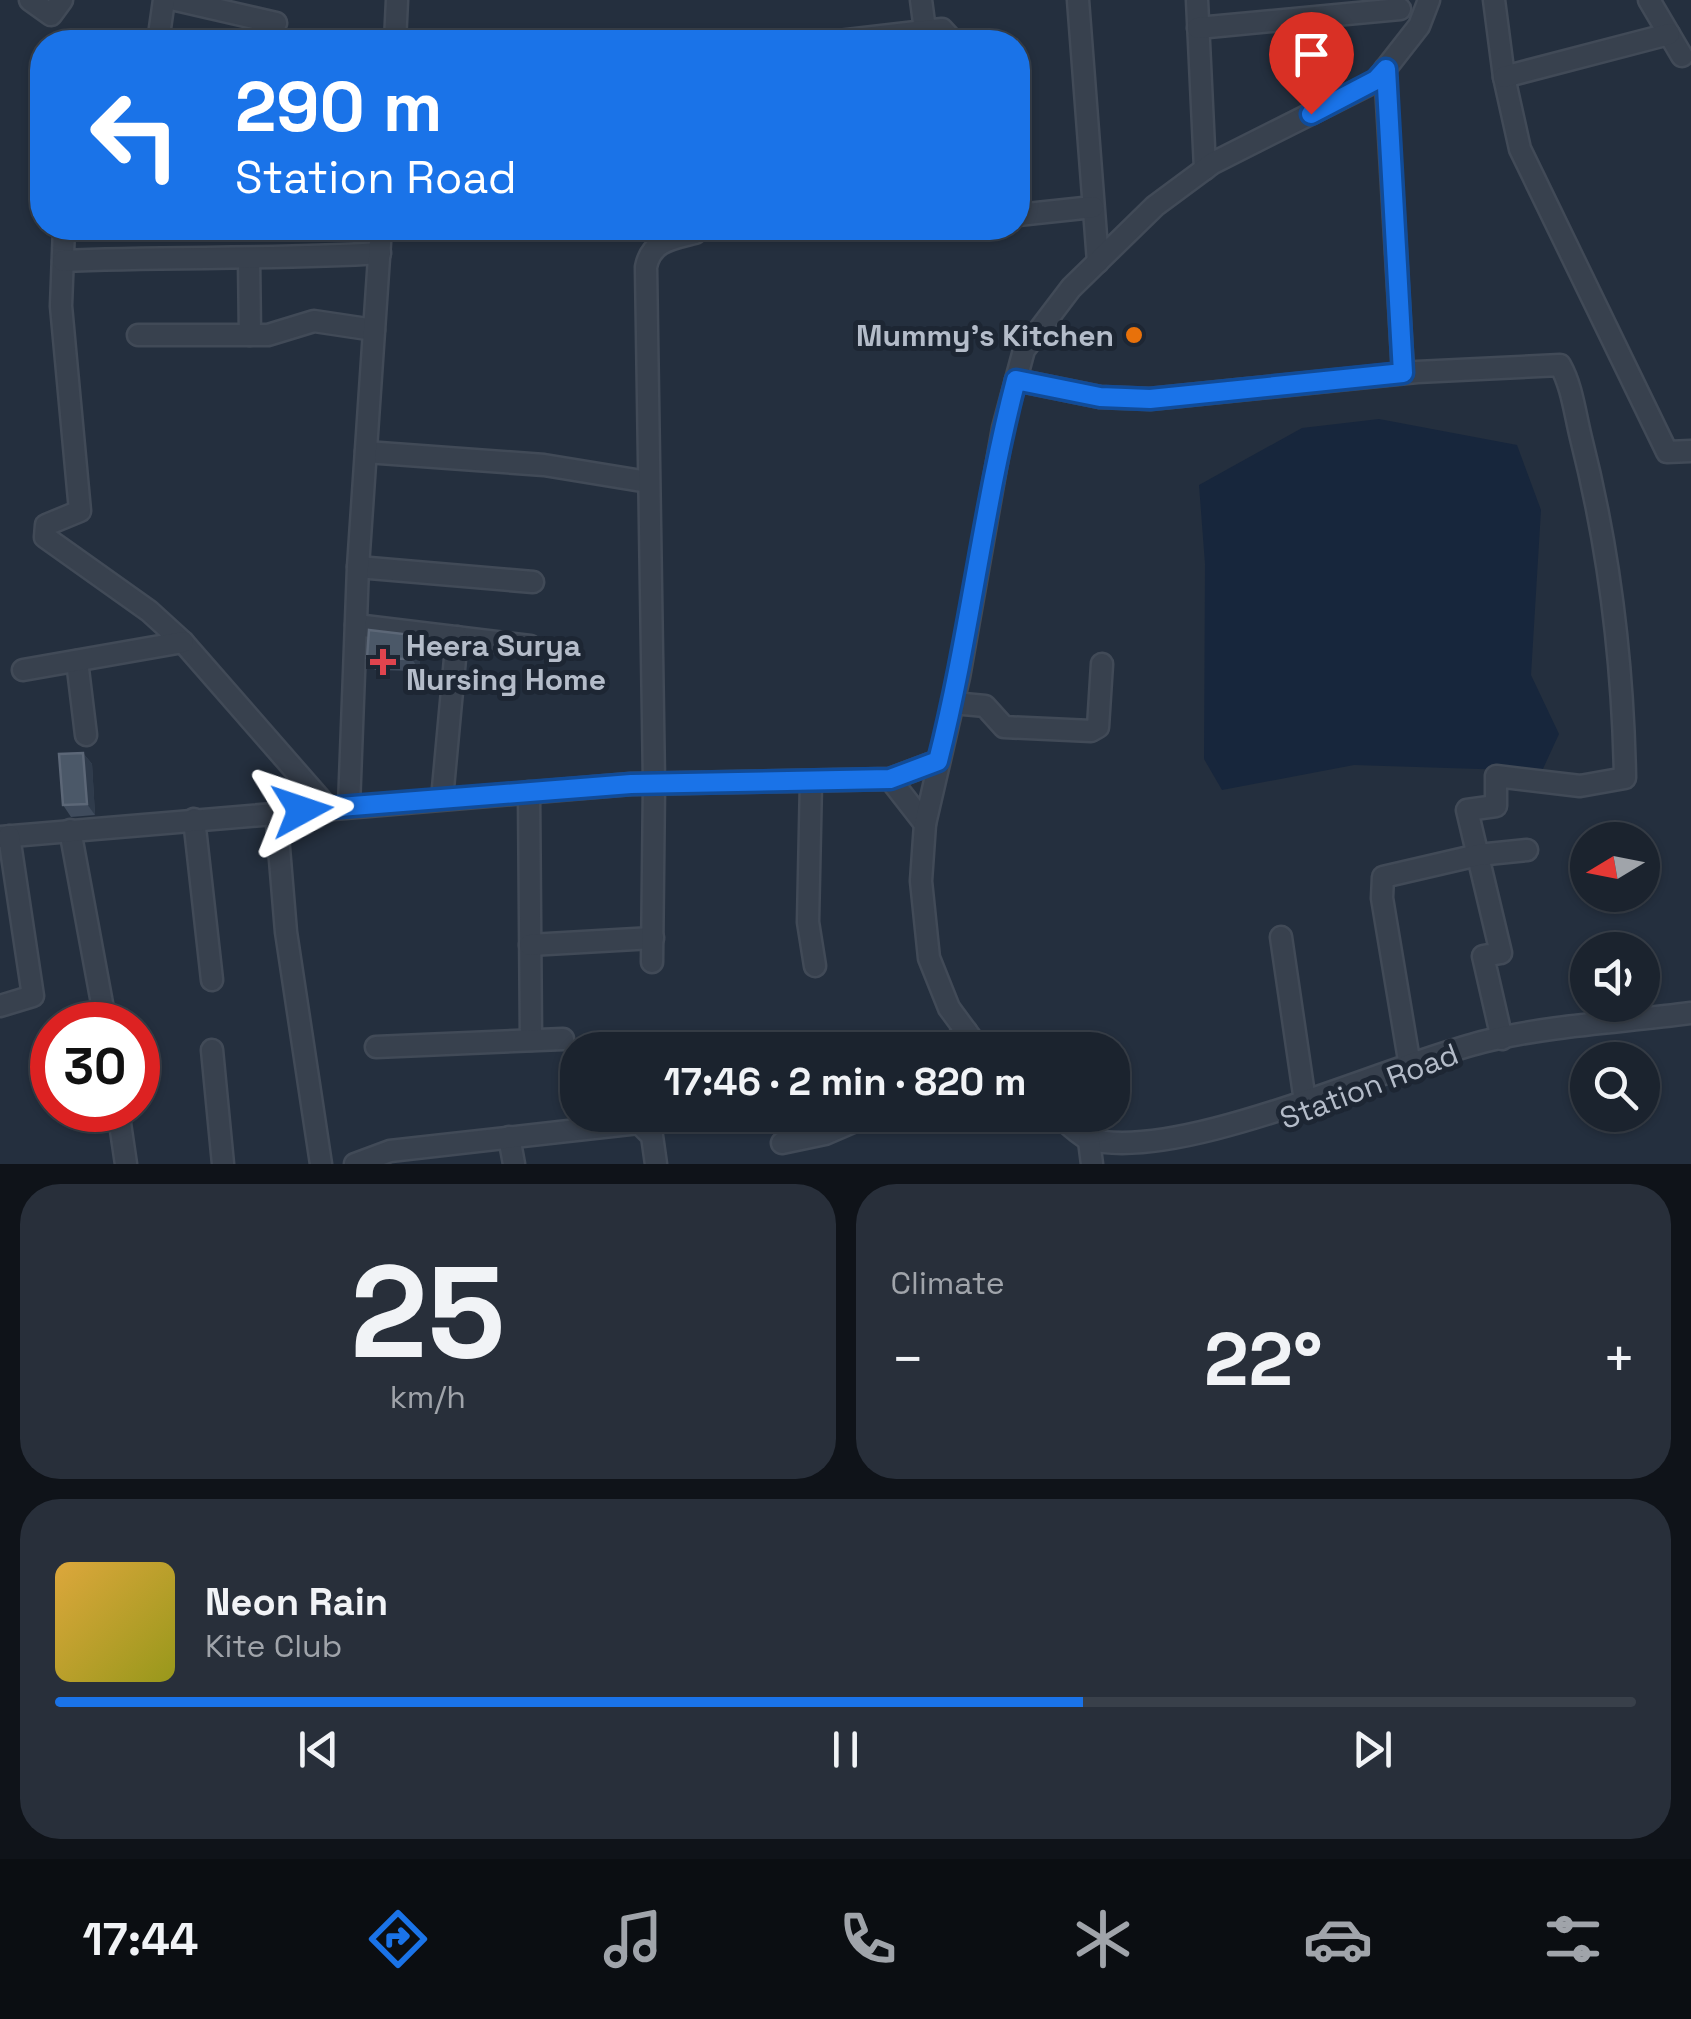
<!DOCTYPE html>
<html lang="en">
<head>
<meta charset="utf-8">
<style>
  body { margin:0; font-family:"Space Grotesk",sans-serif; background:#282f3a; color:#f1f3f6; height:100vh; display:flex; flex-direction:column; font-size:38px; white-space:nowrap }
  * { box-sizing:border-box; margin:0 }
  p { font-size:32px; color:#a0a4aa }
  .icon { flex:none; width:55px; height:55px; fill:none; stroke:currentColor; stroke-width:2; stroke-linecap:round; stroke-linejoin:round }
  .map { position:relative; height:1164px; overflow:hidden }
  .panel { display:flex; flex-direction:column; gap:20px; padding:20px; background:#0f1319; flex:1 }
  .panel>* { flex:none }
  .guide { position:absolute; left:30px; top:30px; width:1000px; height:210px; border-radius:40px; box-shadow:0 2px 8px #0004,0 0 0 2px #39404a; background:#1a73e8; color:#fff; overflow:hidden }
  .needle { width:65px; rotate:260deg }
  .buttons { position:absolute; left:1570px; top:822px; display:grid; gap:20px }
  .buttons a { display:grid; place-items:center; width:90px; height:90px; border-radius:50%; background:#1b232e; box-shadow:0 2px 8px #0004,0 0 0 2px #39404a; font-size:50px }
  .speed { position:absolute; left:30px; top:1002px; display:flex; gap:20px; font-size:50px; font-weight:700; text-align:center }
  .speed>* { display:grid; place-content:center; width:130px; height:130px; border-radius:50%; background:#1b232e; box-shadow:0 2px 8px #0004,0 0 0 2px #39404a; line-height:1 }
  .speed .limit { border:15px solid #d22; background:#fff; color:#111 }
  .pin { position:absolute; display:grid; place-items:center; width:85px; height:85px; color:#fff; margin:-102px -42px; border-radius:50% 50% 50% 0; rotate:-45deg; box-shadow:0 0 10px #0007 }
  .pin .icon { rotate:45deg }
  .me { position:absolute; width:110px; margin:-55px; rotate:85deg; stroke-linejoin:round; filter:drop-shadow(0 0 8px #0008) }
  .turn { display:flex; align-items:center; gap:35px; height:210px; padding:0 40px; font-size:45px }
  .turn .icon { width:130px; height:130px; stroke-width:2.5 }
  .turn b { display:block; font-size:70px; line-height:85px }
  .big { font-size:75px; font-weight:800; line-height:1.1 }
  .panel .widget { flex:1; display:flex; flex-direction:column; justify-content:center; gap:15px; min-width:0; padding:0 35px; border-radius:40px; background:#282f3a }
  .panel .dial { align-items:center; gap:0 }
  .dial b { font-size:130px; line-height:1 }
  .song { display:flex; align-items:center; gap:30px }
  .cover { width:120px; height:120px; border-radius:15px; background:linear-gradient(135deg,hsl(40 70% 55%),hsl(60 70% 35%)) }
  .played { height:10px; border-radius:5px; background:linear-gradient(90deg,#1a73e8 65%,#39404a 65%) }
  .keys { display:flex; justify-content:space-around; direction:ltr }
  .heat { display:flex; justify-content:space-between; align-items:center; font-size:55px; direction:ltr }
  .panel .tiles { flex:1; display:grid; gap:20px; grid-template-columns:1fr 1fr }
  .widget:last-child { grid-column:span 2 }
  .trip { position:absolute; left:560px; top:1032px; width:570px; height:100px; border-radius:40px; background:#1b232e; box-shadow:0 2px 8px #0004,0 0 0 2px #39404a; font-weight:800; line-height:100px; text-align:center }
  .dock { display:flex; height:160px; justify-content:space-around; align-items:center; background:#0b0e12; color:#a0a4aa }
  .dock .icon { width:70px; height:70px }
  .dock .selected { color:#1a73e8 }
  .dock b { font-size:45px; color:#f1f3f6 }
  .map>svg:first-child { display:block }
  .water { fill:#17263c }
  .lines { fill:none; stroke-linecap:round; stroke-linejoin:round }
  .minor-casing { stroke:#414a57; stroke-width:25 }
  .minor { stroke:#38414e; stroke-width:20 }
  .wall { fill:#3f4b5c }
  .shaded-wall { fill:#2f3b4b }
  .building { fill:#4b5868; stroke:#5c6777; stroke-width:2.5 }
  .route-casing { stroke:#114b97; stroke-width:25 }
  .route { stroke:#1a73e8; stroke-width:18 }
  .food-dot { fill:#e8710a; stroke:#1d2633; stroke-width:4 }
  .health-dot { fill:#e0444e; stroke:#1d2633; stroke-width:4 }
  .labels { text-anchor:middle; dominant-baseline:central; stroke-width:10; stroke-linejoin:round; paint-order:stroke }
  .poi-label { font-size:30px; font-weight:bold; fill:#b4bcc9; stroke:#1d2633; text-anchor:end }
  .street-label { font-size:30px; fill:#b4bcc9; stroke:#1d2633 }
</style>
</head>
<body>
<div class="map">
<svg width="1691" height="1164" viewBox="0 0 1691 1164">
  <rect width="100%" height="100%" fill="#242f3e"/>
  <path class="water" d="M1379,419L1517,445L1541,510L1531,675L1559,734L1542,771L1354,765L1222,790L1204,759L1205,564L1199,485L1302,428Z"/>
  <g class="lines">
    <g class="minor-casing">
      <g id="minor">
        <path d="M30,0L51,15L62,0"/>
        <path d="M176,0L276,23"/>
        <path d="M921,0L925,30"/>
        <path d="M1078,0L1098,262"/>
        <path d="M1197,0L1205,169"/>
        <path d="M1494,0L1504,77L1520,149L1667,452L1691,451"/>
        <path d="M1649,0L1682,56"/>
        <path d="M1198,28L1400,9"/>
        <path d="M158,42L164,0"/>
        <path d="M395,42L397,0"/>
        <path d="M830,42L942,29L954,42"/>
        <path d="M1385,69L1403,373"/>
        <path d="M1504,77L1669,34"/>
        <path d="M1018,215L1093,207"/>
        <path d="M64,228L61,306L80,511L46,525L45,537L149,611L183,642L328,808"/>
        <path d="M883,228H886"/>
        <path d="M249,259L250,335"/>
        <path d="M63,261C168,256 274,260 380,253"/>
        <path d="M138,335H268L314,321L374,330"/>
        <path d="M1016,380L1100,397L1150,399L1417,372L1560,365C1572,386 1575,414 1581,438C1609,548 1623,665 1625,778L1580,786L1496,776V806L1467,810L1501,953L1483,956L1502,1039"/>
        <path d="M366,452L544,465L648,482"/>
        <path d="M358,567L533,582"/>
        <path d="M356,625L530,646"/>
        <path d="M77,661L86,735"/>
        <path d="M23,670L183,642"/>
        <path d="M953,703L985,706L1004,727L1091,731L1098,727L1102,664"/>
        <path d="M890,779L925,824"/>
        <path d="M811,781L808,922L815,966"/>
        <path d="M529,792L531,1040"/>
        <path d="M442,799L457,637"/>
        <path d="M349,806L358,567L381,228"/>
        <path d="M276,812L286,932L321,1164"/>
        <path d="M194,819L212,980"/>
        <path d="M70,830L106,1025"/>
        <path d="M0,837L631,784L890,779L938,761"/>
        <path d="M1281,937L1306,1108"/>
        <path d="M530,945L653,938"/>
        <path d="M652,962L654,783L646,267C651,241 672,239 695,233L698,228"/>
        <path d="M0,1006L33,996L9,836"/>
        <path d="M376,1047L563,1039"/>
        <path d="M212,1050L223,1164"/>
        <path d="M945,1050L966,1031"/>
        <path d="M980,1050L949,1008L929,958L921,881L925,824L959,677L1003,428L1024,350L1071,288L1155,206L1213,163L1376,81L1419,26L1429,0"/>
        <path d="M1410,1066L1382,898L1383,877L1478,855L1527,850"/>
        <path d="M118,1110L126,1164"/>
        <path d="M1058,1115C1067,1123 1077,1133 1088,1139C1180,1164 1386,1065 1486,1041C1552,1025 1624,1022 1691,1013"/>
        <path d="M509,1137L514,1164"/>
        <path d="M1089,1141L1092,1164"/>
        <path d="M782,1143L825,1134L869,1115"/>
        <path d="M355,1164L390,1151L639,1123L652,1136L656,1164"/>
      </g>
    </g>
    <use href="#minor" class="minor"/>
  </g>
  <g class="wall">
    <path d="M412,635L420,647V671L375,670L367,658Z"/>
    <path d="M83,753L92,764L95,815L71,817L63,805Z"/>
  </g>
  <g class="shaded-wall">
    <path d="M412,635L420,647V671L412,659Z"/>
    <path d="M83,753L92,764L95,815L87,804Z"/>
  </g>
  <g class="building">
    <path d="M369,630L412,635V659L367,658Z"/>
    <path d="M83,753L87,804L63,805L59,754Z"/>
  </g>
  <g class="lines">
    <g class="route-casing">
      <path id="route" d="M302,810L631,784L890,779L938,761C970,635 983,506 1016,380L1100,397L1150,399L1403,373L1386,69L1376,80L1311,114"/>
    </g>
    <use href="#route" class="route"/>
  </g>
  <circle class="food-dot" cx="1134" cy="335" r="10"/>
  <path class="health-dot" d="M378 647h10v10h10v10h-10v10h-10v-10h-10v-10h10z"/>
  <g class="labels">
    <g class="poi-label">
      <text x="1114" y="335">Mummy's Kitchen</text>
      <text x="406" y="645" text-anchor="start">Heera Surya<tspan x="406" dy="34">Nursing Home</tspan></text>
    </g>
    <g class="street-label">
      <text transform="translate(1369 1086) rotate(-21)">Station Road</text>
    </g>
  </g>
</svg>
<div class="buttons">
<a><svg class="needle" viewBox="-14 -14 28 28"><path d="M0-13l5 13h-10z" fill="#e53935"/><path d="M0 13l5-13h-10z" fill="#a0a4aa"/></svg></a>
<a><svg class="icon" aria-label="sound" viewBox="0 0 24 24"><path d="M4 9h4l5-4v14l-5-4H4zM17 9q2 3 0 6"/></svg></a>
<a><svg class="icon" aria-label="search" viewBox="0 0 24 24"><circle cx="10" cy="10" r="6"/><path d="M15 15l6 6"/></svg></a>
</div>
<div class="speed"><div class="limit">30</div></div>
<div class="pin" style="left:1311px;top:114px;background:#d93025"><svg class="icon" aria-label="arrive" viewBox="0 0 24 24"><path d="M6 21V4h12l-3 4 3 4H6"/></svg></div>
<svg class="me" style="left:302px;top:810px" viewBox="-20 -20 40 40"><path d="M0-17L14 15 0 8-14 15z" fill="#1a73e8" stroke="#fff" stroke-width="4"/></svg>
<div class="trip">17:46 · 2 min · 820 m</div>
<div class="guide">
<div class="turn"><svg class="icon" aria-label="left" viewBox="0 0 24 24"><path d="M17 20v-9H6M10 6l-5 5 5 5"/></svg><div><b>290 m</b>Station Road</div></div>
</div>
</div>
<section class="panel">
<div class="tiles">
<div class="widget dial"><b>25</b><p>km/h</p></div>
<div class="widget"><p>Climate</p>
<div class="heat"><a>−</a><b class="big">22°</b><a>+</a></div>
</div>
<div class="widget">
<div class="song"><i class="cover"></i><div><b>Neon Rain</b><p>Kite Club</p></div></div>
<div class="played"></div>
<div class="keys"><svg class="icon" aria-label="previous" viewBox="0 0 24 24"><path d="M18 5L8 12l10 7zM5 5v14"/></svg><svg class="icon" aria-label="pause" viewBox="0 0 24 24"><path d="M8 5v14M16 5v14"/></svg><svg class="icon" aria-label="next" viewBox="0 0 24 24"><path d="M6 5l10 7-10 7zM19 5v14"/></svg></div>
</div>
</div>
</section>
<nav class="dock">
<b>17:44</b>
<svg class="icon selected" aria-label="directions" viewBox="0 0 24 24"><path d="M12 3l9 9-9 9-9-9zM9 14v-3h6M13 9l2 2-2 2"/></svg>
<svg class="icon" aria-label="music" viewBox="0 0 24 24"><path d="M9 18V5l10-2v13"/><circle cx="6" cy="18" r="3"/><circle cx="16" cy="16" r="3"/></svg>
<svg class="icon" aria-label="phone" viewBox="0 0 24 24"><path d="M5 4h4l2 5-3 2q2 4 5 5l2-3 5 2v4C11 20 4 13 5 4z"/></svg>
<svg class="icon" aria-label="climate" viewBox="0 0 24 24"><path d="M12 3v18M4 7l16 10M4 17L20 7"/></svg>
<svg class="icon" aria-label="car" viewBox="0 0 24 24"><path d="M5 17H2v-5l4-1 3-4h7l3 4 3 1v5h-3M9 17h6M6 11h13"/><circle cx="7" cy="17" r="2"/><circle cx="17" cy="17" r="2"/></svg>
<svg class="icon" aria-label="filters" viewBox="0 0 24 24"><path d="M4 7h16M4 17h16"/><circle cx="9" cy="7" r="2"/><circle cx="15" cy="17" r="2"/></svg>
</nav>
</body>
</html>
